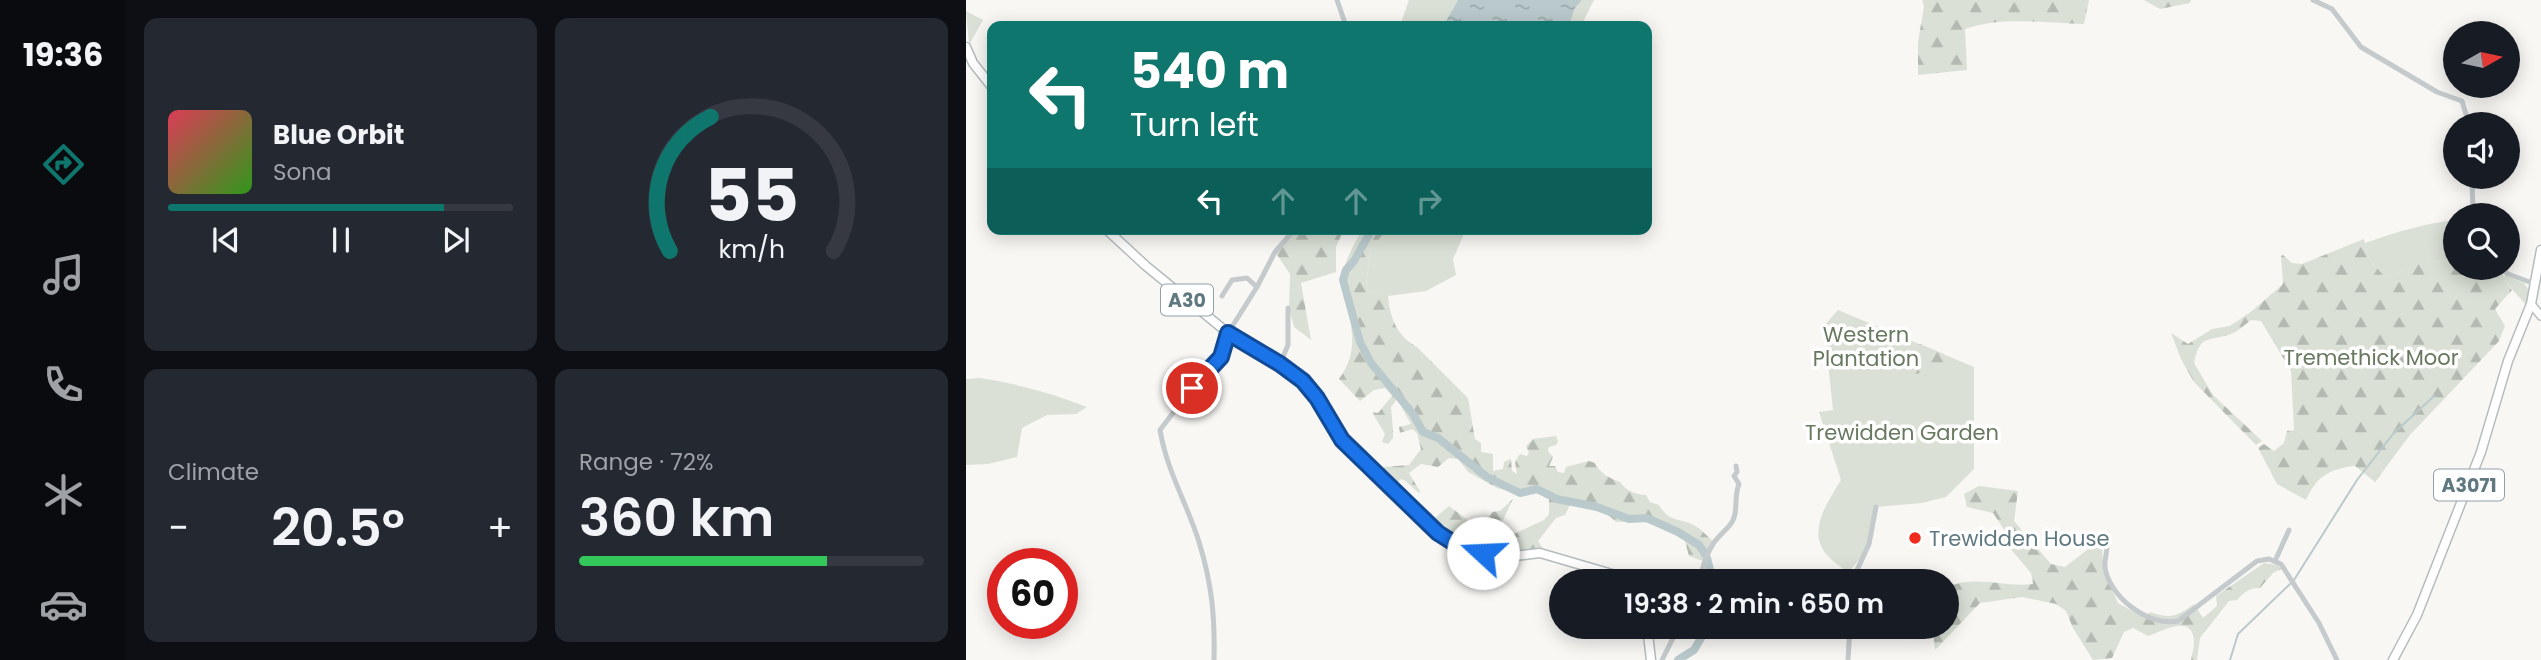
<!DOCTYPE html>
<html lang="en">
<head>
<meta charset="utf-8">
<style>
  body { margin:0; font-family:Poppins,sans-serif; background:#242831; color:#f1f3f6; height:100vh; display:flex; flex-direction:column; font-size:26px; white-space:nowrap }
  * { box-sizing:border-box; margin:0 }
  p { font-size:23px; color:#9ea1a6 }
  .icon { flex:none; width:38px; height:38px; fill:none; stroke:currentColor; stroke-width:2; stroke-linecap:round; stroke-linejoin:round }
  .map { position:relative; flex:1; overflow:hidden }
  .sheet { display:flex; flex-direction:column; gap:18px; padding:18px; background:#0d0f14; width:840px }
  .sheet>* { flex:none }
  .hud { position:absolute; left:21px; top:21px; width:665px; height:214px; border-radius:14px; box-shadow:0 4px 18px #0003; background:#0f766e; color:#fff; overflow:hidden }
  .needle { width:46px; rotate:81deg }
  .controls { position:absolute; left:1477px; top:21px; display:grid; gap:14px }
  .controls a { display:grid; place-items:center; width:77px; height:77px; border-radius:50%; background:#171b24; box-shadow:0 4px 18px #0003; font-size:35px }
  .speed { position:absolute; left:21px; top:548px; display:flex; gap:14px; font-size:35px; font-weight:700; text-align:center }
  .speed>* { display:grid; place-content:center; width:91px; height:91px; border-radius:50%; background:#171b24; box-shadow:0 4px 18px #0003; line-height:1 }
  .speed .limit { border:10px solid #d22; background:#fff; color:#111 }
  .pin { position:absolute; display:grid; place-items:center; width:60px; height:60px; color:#fff; margin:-30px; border:4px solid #fff; border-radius:50%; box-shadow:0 2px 7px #0007 }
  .me { position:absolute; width:77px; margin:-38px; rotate:290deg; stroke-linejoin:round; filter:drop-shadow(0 0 5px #0008) }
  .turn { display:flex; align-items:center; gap:24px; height:147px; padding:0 28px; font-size:32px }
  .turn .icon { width:91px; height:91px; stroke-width:2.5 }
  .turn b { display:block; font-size:49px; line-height:60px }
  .lanes { display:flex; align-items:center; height:66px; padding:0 28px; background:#0003; justify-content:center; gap:35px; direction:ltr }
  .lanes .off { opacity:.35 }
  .big { font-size:52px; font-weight:600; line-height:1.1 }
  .sheet .tile { flex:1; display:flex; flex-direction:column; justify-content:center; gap:10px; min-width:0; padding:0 24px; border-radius:14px; background:#242831 }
  .sheet .dial { align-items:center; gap:0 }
  .dial svg { height:182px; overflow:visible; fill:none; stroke:#363941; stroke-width:7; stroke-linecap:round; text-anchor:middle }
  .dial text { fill:#f1f3f6; stroke:none }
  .song { display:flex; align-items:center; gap:21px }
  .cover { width:84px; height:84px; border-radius:10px; background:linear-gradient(135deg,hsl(350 70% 55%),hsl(110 70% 35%)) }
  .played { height:7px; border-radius:4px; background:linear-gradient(90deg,#0f766e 80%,#363941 80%) }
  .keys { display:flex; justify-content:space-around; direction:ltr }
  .heat { display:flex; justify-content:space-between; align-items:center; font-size:38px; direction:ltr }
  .charge { height:10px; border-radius:5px; background:linear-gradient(90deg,#34c759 72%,#363941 0) }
  .sheet .tiles { flex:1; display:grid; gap:18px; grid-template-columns:repeat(2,1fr) }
  .trip { position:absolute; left:583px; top:569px; width:410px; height:70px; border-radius:35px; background:#171b24; box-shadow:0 4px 18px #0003; font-weight:600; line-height:70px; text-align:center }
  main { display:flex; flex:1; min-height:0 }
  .menu { display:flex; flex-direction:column; width:126px; justify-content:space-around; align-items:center; background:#090b0e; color:#9ea1a6 }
  .menu .icon { width:49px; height:49px }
  .menu .current { color:#0f766e }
  .menu b { font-size:32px; color:#f1f3f6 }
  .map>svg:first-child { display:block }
  .green { fill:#dae0d5 }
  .forest { fill:url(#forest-firs) }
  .water { fill:url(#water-ripples) }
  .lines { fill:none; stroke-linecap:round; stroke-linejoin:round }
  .stream { stroke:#bacacc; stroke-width:2 }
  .river { stroke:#bacacc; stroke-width:8 }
  .secondary-casing { stroke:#b7bec1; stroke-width:10 }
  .primary-casing { stroke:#b5bcbe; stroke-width:11 }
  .street { stroke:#c5cacc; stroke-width:5 }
  .secondary { stroke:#fff; stroke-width:7 }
  .primary { stroke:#fff; stroke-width:8 }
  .route-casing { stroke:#114b97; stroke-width:18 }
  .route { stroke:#1a73e8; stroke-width:12 }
  .poi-dot { fill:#f02a1c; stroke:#fff; stroke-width:2.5 }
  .labels { text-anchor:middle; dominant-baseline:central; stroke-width:7; stroke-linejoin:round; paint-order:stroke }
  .shield { fill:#fff; stroke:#90a1a7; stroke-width:2 }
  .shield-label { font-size:19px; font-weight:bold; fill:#607981 }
  .park-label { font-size:21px; fill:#687960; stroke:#fff }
  .poi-label { font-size:21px; fill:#607981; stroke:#fff; text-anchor:start }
</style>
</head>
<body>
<main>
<nav class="menu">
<b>19:36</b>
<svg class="icon current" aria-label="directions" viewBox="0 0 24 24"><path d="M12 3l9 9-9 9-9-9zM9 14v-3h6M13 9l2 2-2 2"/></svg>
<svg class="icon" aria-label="music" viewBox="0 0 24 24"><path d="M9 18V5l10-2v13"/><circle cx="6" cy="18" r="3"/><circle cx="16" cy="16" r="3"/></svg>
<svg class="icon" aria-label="phone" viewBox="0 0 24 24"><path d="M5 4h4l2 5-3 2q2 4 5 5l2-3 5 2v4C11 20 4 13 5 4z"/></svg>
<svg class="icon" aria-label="climate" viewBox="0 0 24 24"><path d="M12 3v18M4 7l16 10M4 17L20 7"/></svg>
<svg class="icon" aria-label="car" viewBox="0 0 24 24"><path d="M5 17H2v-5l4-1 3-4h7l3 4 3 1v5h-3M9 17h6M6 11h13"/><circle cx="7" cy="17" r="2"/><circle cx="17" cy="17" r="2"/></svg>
</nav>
<section class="sheet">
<div class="tiles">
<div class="tile">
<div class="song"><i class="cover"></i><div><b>Blue Orbit</b><p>Sona</p></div></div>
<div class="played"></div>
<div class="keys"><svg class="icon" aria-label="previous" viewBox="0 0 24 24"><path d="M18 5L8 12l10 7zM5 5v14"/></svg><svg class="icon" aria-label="pause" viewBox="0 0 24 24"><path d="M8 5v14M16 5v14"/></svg><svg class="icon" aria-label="next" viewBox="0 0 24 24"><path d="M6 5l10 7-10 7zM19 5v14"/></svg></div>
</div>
<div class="tile dial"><svg viewBox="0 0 100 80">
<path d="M14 69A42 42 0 1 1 86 69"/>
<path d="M14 69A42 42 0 0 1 32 10" stroke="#0f766e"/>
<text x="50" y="56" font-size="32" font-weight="700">55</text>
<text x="50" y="72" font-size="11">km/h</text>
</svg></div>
<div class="tile"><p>Climate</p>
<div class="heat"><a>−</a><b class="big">20.5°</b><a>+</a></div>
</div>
<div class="tile"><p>Range · 72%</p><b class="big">360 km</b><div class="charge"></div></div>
</div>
</section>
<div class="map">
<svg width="1575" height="660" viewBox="0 0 1575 660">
  <defs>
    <pattern id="forest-firs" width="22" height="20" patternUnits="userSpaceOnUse" patternTransform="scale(1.75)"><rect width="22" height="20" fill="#dae0d5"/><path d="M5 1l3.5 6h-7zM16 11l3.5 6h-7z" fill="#b4bab2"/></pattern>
    <pattern id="water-ripples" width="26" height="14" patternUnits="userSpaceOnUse" patternTransform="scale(1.75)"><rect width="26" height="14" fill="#bacacc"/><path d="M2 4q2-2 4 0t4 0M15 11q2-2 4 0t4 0" fill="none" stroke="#9ba9ab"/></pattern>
  </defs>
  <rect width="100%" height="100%" fill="#f8f7f4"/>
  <g class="green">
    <path d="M443,0H492L477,26H434Z"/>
    <path d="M616,0H628L615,26H603L609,8Z"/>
    <path d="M1489,220V260L1465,262L1455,254L1439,270L1420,278L1403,259L1399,243C1428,233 1459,223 1489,220Z"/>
    <path d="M421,229H493L498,234L487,259L490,275L460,291L422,296L415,290L405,294L400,287L404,251Z"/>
    <path d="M1532,273L1558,283L1562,289L1561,306Z"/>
    <path d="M872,310L1008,367V469L980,497L956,503L910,507L900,551L882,573C876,567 867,562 861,555C840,531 862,502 875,480L853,412L867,410L858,326Z"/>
    <path d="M14,378C52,384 86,393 121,407L110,414L81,415L56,428L51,457L22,464L0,465V379Z"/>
  </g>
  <g class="forest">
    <path d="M956,0H1123L1118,24C1080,23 1035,16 999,29L1001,70L952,75V42L958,6Z"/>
    <path d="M1178,0H1225L1224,3L1194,9Z"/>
    <path d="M0,11L17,20L3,45Z"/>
    <path d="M329,229H378L370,247V272L335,283L345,340L328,327L323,308L324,274L309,252Z"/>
    <path d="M421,229L404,251L400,287L405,294L415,290L422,296C424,318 431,336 451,347L502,398L509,439L515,443V452L527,454V471L537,469L538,462L545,459L546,471L551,474L549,462L554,454L561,456L563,453L560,446L567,439L590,436L592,441L590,445L583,447L582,451L587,457L583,466H589L592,472L598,473L600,467L623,461L629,463C633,473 645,479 654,482C659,490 670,495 680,495L684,502L693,505C703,524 716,517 731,527C737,531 742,537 748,542L737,561L723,556L717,534L678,522H650C638,509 621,505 604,505L599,515L590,518L572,541L578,550C532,555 501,555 464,522L483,506L514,529L526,512L534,511L547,499L530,535L541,537L578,520L583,514V498L568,492L554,494L531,488L502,472L492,459L483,458L472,467L455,464L443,473L455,493C446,490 444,482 435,479L426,487L406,468L443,465L455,449L451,433L446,429L434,433L433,427L445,424L431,399L425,407L427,430V438L422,444L416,442L419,434L406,412L412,413L426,396L419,388L408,390L394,401L373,379C400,343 377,310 378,271C379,259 390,242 395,231Z"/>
    <path d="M1398,239L1403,259L1420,278L1439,270L1455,253L1465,262L1489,260V268H1529L1546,290L1529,309L1539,326L1533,341L1444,435L1409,482L1389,466C1363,469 1351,476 1340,500L1311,484L1292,448L1298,444L1308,451L1318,443L1321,431L1328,430L1325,371L1295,321L1285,320C1278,325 1273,331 1265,334C1243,342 1234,333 1228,363L1247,395L1296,441L1290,445L1228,382L1215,359L1205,333L1222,344L1246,329L1264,326L1286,311L1317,284L1315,256L1317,255L1326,263L1336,264Z"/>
    <path d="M954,344L978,354V369L974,373V378L959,372L949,374L941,369V353Z"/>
    <path d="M1013,486L1052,491L1048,521L1085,564L1099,567L1130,543L1136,542L1137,570L1152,603L1178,618L1184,612C1204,619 1211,617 1228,604L1237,618L1251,606L1250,596L1298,563L1312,565L1315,569L1307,573L1294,588C1283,588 1278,592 1271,600L1263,601L1234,638L1231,660H1225C1226,654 1228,648 1228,643C1228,612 1197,631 1182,636L1167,628L1158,632L1146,658L1127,660L1107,628L1100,611L1090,604L1056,597L1014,603L969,650L966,627L980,626V588C1008,574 1038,588 1067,584L1065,573L1038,541L1039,531L1027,513L1001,507L998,494Z"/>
  </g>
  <path class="water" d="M492,0H616L609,8L603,26H477Z"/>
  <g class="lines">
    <g class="stream">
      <path d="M1328,580L1391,480L1427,434L1468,396"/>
      <path d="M1264,660L1272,634L1324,584"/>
    </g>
    <g class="river">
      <path d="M406,229L388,261L380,270L377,280L394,342L405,363L447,414L457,432L472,438L521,477L554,493L571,489L591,499L631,507L663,519L681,518L712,532L733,545L739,554"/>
      <path d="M741,558L747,581"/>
      <path d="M712,660L728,650L742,626"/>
    </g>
    <g class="secondary-casing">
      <path id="secondary" d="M1565,304L1575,316"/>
    </g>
    <g class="primary-casing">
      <g id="primary">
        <path d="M0,47L7,63L26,87"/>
        <path d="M140,229L180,266L262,333L314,364L336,381L351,398L376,440L472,533L491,545L505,550L540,557L574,553L670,581"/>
        <path d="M681,626L685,660"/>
        <path d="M1427,660L1451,615L1515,452L1542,361L1565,304L1575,250"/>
      </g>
    </g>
    <g class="street">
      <path d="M371,0L380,26"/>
      <path d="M1347,0L1366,9L1395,47L1471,92L1496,101L1503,124"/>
      <path d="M1506,177L1507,215"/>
      <path d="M1535,268L1542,274L1569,284"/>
      <path d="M256,296L266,280L281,278L291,287"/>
      <path d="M314,364L322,345V308"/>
      <path d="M1141,546C1141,553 1138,561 1139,568C1144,597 1182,627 1212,621L1291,561L1303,559L1315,564L1353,623L1371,660"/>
      <path d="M1309,561L1323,530"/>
      <path d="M733,581C737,568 739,556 747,544C752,536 761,530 766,522C773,511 767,499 773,484L768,476L771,472L770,466"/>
      <path d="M886,581L903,544L910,507"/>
      <path d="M248,660C249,617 246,584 233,542C221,503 201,472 194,430L226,388L255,357L262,333L269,322L291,287L309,252L329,229"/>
      <path d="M696,660L713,626"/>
      <path d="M882,660L884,626"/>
    </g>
    <use href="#secondary" class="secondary"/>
    <use href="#primary" class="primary"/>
  </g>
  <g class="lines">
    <g class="route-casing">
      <path id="route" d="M226,388L255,357L262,333L314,364L337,381L351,398L376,440L472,533L491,545L517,553"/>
    </g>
    <use href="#route" class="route"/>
  </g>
  <circle class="poi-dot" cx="949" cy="538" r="7"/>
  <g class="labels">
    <g class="shield">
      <rect x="195" y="284.5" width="52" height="31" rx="5"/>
      <rect x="1468" y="469.5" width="70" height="31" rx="5"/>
    </g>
    <g class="shield-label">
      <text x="221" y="300">A30</text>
      <text x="1503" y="485">A3071</text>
    </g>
    <g class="park-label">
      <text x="900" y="334">Western<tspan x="900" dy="24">Plantation</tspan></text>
      <text x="1405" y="357">Tremethick Moor</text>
      <text x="936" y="432">Trewidden Garden</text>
    </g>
    <g class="poi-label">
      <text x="963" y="538">Trewidden House</text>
    </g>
  </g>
</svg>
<div class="controls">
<a><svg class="needle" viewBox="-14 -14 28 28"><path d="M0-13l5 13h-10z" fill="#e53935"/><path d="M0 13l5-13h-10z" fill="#9ea1a6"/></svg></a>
<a><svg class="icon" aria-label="sound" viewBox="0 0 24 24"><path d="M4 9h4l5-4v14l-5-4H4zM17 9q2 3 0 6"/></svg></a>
<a><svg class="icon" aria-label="search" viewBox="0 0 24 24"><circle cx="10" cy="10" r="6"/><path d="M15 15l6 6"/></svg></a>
</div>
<div class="speed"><div class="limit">60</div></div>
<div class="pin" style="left:226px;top:388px;background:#d93025"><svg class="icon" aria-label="arrive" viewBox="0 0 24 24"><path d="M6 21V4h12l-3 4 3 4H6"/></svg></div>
<svg class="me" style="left:517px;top:553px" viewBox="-20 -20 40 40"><circle r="19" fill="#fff"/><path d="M0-13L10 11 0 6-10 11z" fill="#1a73e8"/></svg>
<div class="trip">19:38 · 2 min · 650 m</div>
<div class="hud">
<div class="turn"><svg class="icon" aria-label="left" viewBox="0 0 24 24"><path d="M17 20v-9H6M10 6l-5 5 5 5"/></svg><div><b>540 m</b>Turn left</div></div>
<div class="lanes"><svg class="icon" aria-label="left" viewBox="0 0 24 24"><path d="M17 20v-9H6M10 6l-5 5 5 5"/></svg><svg class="icon off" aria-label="ahead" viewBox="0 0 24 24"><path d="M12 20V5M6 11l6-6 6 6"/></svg><svg class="icon off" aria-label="ahead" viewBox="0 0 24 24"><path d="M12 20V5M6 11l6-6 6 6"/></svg><svg class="icon off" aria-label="right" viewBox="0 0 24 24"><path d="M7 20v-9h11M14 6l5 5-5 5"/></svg></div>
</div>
</div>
</main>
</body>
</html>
